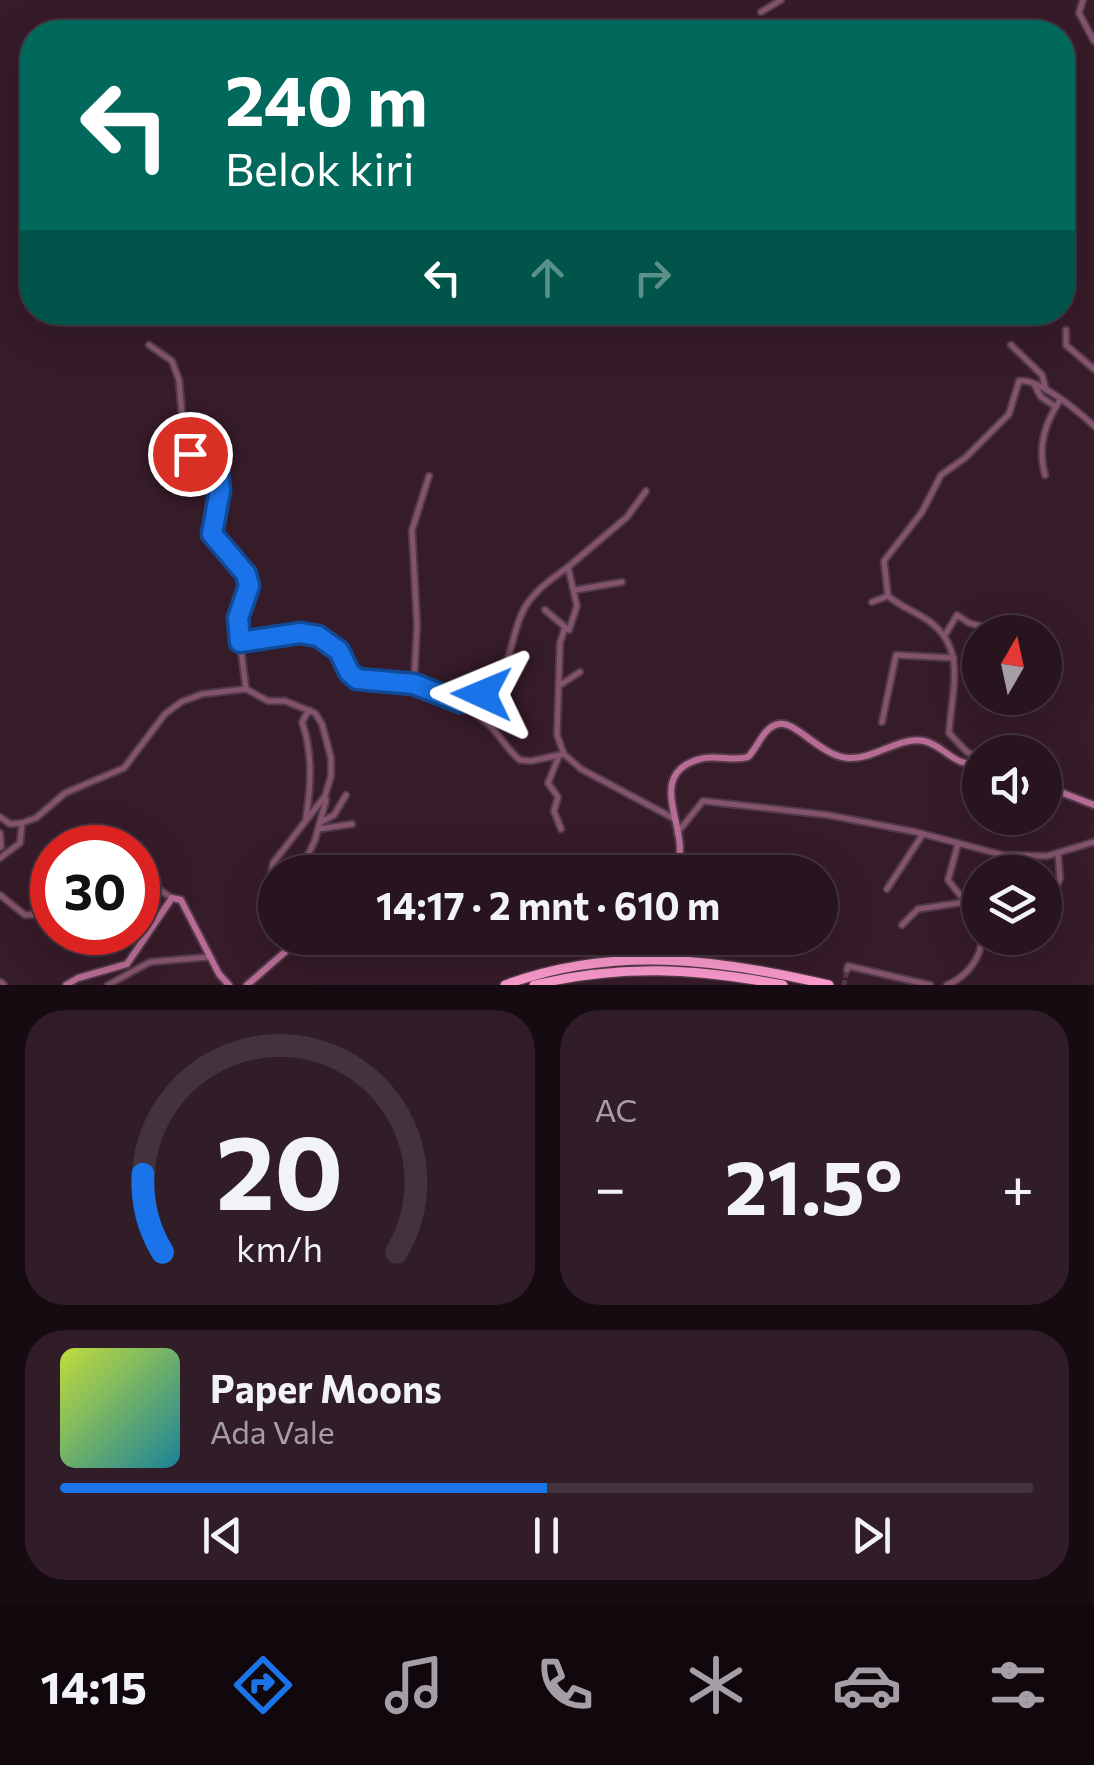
<!DOCTYPE html>
<html lang="id">
<head>
<meta charset="utf-8">
<style>
  body { margin:0; font-family:Commissioner,sans-serif; background:#301d28; color:#f1f3f6; height:100vh; display:flex; flex-direction:column; font-size:38px; white-space:nowrap }
  * { box-sizing:border-box; margin:0 }
  p { font-size:32px; color:#a59ea4 }
  .icon { flex:none; width:55px; height:55px; fill:none; stroke:currentColor; stroke-width:2; stroke-linecap:round; stroke-linejoin:round }
  .map { position:relative; height:985px; overflow:hidden }
  .panel { display:flex; flex-direction:column; gap:25px; padding:25px; background:#160b11; flex:1 }
  .panel>* { flex:none }
  .banner { position:absolute; left:20px; top:20px; width:1055px; height:305px; border-radius:40px; box-shadow:0 10px 40px #0002,0 0 0 2px #44333d; background:#00695c; color:#fff; overflow:hidden }
  .needle { width:65px; rotate:9deg }
  .fabs { position:absolute; left:962px; top:615px; display:grid; gap:20px }
  .fabs a { display:grid; place-items:center; width:100px; height:100px; border-radius:50%; background:#28141f; box-shadow:0 10px 40px #0002,0 0 0 2px #44333d; font-size:50px }
  .speed { position:absolute; left:30px; top:825px; display:flex; gap:20px; font-size:50px; font-weight:700; text-align:center }
  .speed>* { display:grid; place-content:center; width:130px; height:130px; border-radius:50%; background:#28141f; box-shadow:0 10px 40px #0002,0 0 0 2px #44333d; line-height:1 }
  .speed .limit { border:15px solid #d22; background:#fff; color:#111 }
  .pin { position:absolute; display:grid; place-items:center; width:85px; height:85px; color:#fff; margin:-42px; border:5px solid #fff; border-radius:50%; box-shadow:0 2px 10px #0007 }
  .me { position:absolute; width:110px; margin:-55px; rotate:271deg; stroke-linejoin:round; filter:drop-shadow(0 0 8px #0008) }
  .turn { display:flex; align-items:center; gap:35px; height:210px; padding:0 40px; font-size:45px }
  .turn .icon { width:130px; height:130px; stroke-width:2.5 }
  .turn b { display:block; font-size:70px; line-height:85px }
  .lanes { display:flex; align-items:center; height:95px; padding:0 40px; background:#0003; justify-content:center; gap:50px; direction:ltr }
  .lanes .off { opacity:.35 }
  .big { font-size:75px; font-weight:700; line-height:1.1 }
  .panel .tile { flex:1; display:flex; flex-direction:column; justify-content:center; gap:15px; min-width:0; padding:0 35px; border-radius:40px; background:#301d28 }
  .panel .dial { align-items:center; gap:0 }
  .dial svg { height:260px; overflow:visible; fill:none; stroke:#44333d; stroke-width:7; stroke-linecap:round; text-anchor:middle }
  .dial text { fill:#f1f3f6; stroke:none }
  .song { display:flex; align-items:center; gap:30px }
  .cover { width:120px; height:120px; border-radius:15px; background:linear-gradient(135deg,hsl(70 70% 55%),hsl(190 70% 35%)) }
  .played { height:10px; border-radius:5px; background:linear-gradient(90deg,#1a73e8 50%,#44333d 50%) }
  .keys { display:flex; justify-content:space-around; direction:ltr }
  .heat { display:flex; justify-content:space-between; align-items:center; font-size:55px; direction:ltr }
  .panel .tiles { flex:1; display:grid; gap:25px; grid-template-columns:1fr 1fr }
  .tile:last-child { grid-column:span 2 }
  .trip { position:absolute; left:258px; top:855px; width:580px; height:100px; border-radius:50px; background:#28141f; box-shadow:0 10px 40px #0002,0 0 0 2px #44333d; font-weight:700; line-height:100px; text-align:center }
  .dock { display:flex; height:160px; justify-content:space-around; align-items:center; background:#10080c; color:#a59ea4 }
  .dock .icon { width:70px; height:70px }
  .dock .on { color:#1a73e8 }
  .dock b { font-size:45px; color:#f1f3f6 }
  .map>svg:first-child { display:block }
  .lines { fill:none; stroke-linecap:round; stroke-linejoin:round }
  .minor-tunnel { stroke:#543b48; stroke-width:5; stroke-dasharray:5 2.5; stroke-linecap:butt }
  .minor-casing { stroke:#523946; stroke-width:9 }
  .secondary-casing { stroke:#523946; stroke-width:10 }
  .motorway-casing { stroke:#523946; stroke-width:12 }
  .minor { stroke:#83536d; stroke-width:5 }
  .secondary { stroke:#b86c95; stroke-width:6 }
  .motorway { stroke:#fa9acd; stroke-width:9 }
  .route-casing { stroke:#114b97; stroke-width:25 }
  .route { stroke:#1a73e8; stroke-width:18 }
</style>
</head>
<body>
<div class="map">
<svg width="1094" height="985" viewBox="0 0 1094 985">
  <rect width="100%" height="100%" fill="#361b29"/>
  <g class="lines">
    <path class="minor-tunnel" d="M844,985L847,970"/>
    <g class="minor-casing">
      <g id="minor">
        <path d="M1083,0L1079,13L1094,41"/>
        <path d="M761,12L781,0"/>
        <path d="M1066,330V345L1094,369"/>
        <path d="M149,345L172,361L179,380L184,439L190,454L217,472L220,490L212,534L246,574L249,586L238,619L240,642"/>
        <path d="M1011,345L1042,375L1046,390"/>
        <path d="M1034,384L1041,397L1056,407"/>
        <path d="M1045,475C1037,447 1045,423 1060,400"/>
        <path d="M646,491L627,517L568,567L577,606L569,630L565,627L560,643L557,735L564,754L581,769L675,819"/>
        <path d="M575,590L622,582"/>
        <path d="M872,602L888,596"/>
        <path d="M545,610L565,627"/>
        <path d="M945,635L957,615L969,623L1002,632"/>
        <path d="M414,684L417,625L412,530L429,476"/>
        <path d="M560,685L580,672"/>
        <path d="M246,689L268,701H285L315,713L322,724L331,758V776L325,796L273,863L266,911L269,926L275,928"/>
        <path d="M460,702C467,699 475,698 482,694C514,677 509,630 527,604C538,588 553,578 568,567"/>
        <path d="M882,722L896,655L954,658"/>
        <path d="M559,756L548,783L558,797L554,811L561,829"/>
        <path d="M980,758L967,752L949,733C951,693 968,649 929,621C916,612 901,607 888,596L884,561L922,512L941,475L965,458L1009,414L1019,381C1039,378 1079,412 1094,426"/>
        <path d="M0,817L10,824L22,823L36,818L65,793L124,768L165,714L181,702L202,694L246,689L240,642C272,637 322,620 341,656C346,666 348,676 359,680C377,686 396,679 414,684C441,692 468,706 489,725C500,735 507,750 520,760L531,761L564,754"/>
        <path d="M306,818C311,786 313,753 302,722L309,710"/>
        <path d="M321,822L334,815L346,795"/>
        <path d="M319,829L352,824"/>
        <path d="M0,833L1,847"/>
        <path d="M677,833L703,801L828,815L916,832L1003,855L1047,856L1094,842"/>
        <path d="M958,844L948,880L980,920"/>
        <path d="M0,858L20,843L22,823"/>
        <path d="M300,872L315,840L326,800"/>
        <path d="M138,887L160,890L172,898"/>
        <path d="M887,889L923,834"/>
        <path d="M0,895L25,915L52,914"/>
        <path d="M1045,917L1060,878L1058,853"/>
        <path d="M902,925L918,909L966,902"/>
        <path d="M982,944L1008,938"/>
        <path d="M847,970L848,966L930,985"/>
        <path d="M1,982L4,985"/>
        <path d="M108,985L150,962L209,957"/>
        <path d="M947,985C966,977 981,959 982,938"/>
      </g>
    </g>
    <g class="secondary-casing">
      <g id="secondary">
        <path d="M1045,786L1094,805"/>
        <path d="M455,872L485,868L509,872"/>
        <path d="M579,872C608,859 643,879 677,865C692,831 642,775 700,759C716,754 732,762 748,757C758,747 764,726 779,724C796,721 821,756 848,758C874,760 899,736 924,741C946,746 954,769 980,762"/>
        <path d="M66,985L78,978L127,964L172,898L181,900L219,974L229,985"/>
        <path d="M247,985L301,938"/>
      </g>
    </g>
    <g class="motorway-casing">
      <g id="motorway">
        <path d="M505,985C612,945 720,959 829,985"/>
        <path d="M534,985C621,964 695,968 783,985"/>
      </g>
    </g>
    <use href="#minor" class="minor"/>
    <use href="#secondary" class="secondary"/>
    <use href="#motorway" class="motorway"/>
  </g>
  <g class="lines">
    <g class="route-casing">
      <path id="route" d="M190,454L218,472L220,490L212,534L246,574L249,586L238,618L240,642L300,633L318,636L339,651L349,672L357,679L414,684L460,702L482,694"/>
    </g>
    <use href="#route" class="route"/>
  </g>
</svg>
<div class="fabs">
<a><svg class="needle" viewBox="-14 -14 28 28"><path d="M0-13l5 13h-10z" fill="#e53935"/><path d="M0 13l5-13h-10z" fill="#a59ea4"/></svg></a>
<a><svg class="icon" aria-label="sound" viewBox="0 0 24 24"><path d="M4 9h4l5-4v14l-5-4H4zM17 9q2 3 0 6"/></svg></a>
<a><svg class="icon" aria-label="layers" viewBox="0 0 24 24"><path d="M12 4l9 5-9 5-9-5zM3 14l9 5 9-5"/></svg></a>
</div>
<div class="speed"><div class="limit">30</div></div>
<div class="pin" style="left:190px;top:454px;background:#d93025"><svg class="icon" aria-label="arrive" viewBox="0 0 24 24"><path d="M6 21V4h12l-3 4 3 4H6"/></svg></div>
<svg class="me" style="left:482px;top:694px" viewBox="-20 -20 40 40"><path d="M0-17L14 15 0 8-14 15z" fill="#1a73e8" stroke="#fff" stroke-width="4"/></svg>
<div class="trip">14:17 · 2 mnt · 610 m</div>
<div class="banner">
<div class="turn"><svg class="icon" aria-label="left" viewBox="0 0 24 24"><path d="M17 20v-9H6M10 6l-5 5 5 5"/></svg><div><b>240 m</b>Belok kiri</div></div>
<div class="lanes"><svg class="icon" aria-label="left" viewBox="0 0 24 24"><path d="M17 20v-9H6M10 6l-5 5 5 5"/></svg><svg class="icon off" aria-label="ahead" viewBox="0 0 24 24"><path d="M12 20V5M6 11l6-6 6 6"/></svg><svg class="icon off" aria-label="right" viewBox="0 0 24 24"><path d="M7 20v-9h11M14 6l5 5-5 5"/></svg></div>
</div>
</div>
<section class="panel">
<div class="tiles">
<div class="tile dial"><svg viewBox="0 0 100 80">
<path d="M14 69A42 42 0 1 1 86 69"/>
<path d="M14 69A42 42 0 0 1 8 45" stroke="#1a73e8"/>
<text x="50" y="56" font-size="32" font-weight="700">20</text>
<text x="50" y="72" font-size="11">km/h</text>
</svg></div>
<div class="tile"><p>AC</p>
<div class="heat"><a>−</a><b class="big">21.5°</b><a>+</a></div>
</div>
<div class="tile">
<div class="song"><i class="cover"></i><div><b>Paper Moons</b><p>Ada Vale</p></div></div>
<div class="played"></div>
<div class="keys"><svg class="icon" aria-label="previous" viewBox="0 0 24 24"><path d="M18 5L8 12l10 7zM5 5v14"/></svg><svg class="icon" aria-label="pause" viewBox="0 0 24 24"><path d="M8 5v14M16 5v14"/></svg><svg class="icon" aria-label="next" viewBox="0 0 24 24"><path d="M6 5l10 7-10 7zM19 5v14"/></svg></div>
</div>
</div>
</section>
<nav class="dock">
<b>14:15</b>
<svg class="icon on" aria-label="directions" viewBox="0 0 24 24"><path d="M12 3l9 9-9 9-9-9zM9 14v-3h6M13 9l2 2-2 2"/></svg>
<svg class="icon" aria-label="music" viewBox="0 0 24 24"><path d="M9 18V5l10-2v13"/><circle cx="6" cy="18" r="3"/><circle cx="16" cy="16" r="3"/></svg>
<svg class="icon" aria-label="phone" viewBox="0 0 24 24"><path d="M5 4h4l2 5-3 2q2 4 5 5l2-3 5 2v4C11 20 4 13 5 4z"/></svg>
<svg class="icon" aria-label="climate" viewBox="0 0 24 24"><path d="M12 3v18M4 7l16 10M4 17L20 7"/></svg>
<svg class="icon" aria-label="car" viewBox="0 0 24 24"><path d="M5 17H2v-5l4-1 3-4h7l3 4 3 1v5h-3M9 17h6M6 11h13"/><circle cx="7" cy="17" r="2"/><circle cx="17" cy="17" r="2"/></svg>
<svg class="icon" aria-label="filters" viewBox="0 0 24 24"><path d="M4 7h16M4 17h16"/><circle cx="9" cy="7" r="2"/><circle cx="15" cy="17" r="2"/></svg>
</nav>
</body>
</html>
